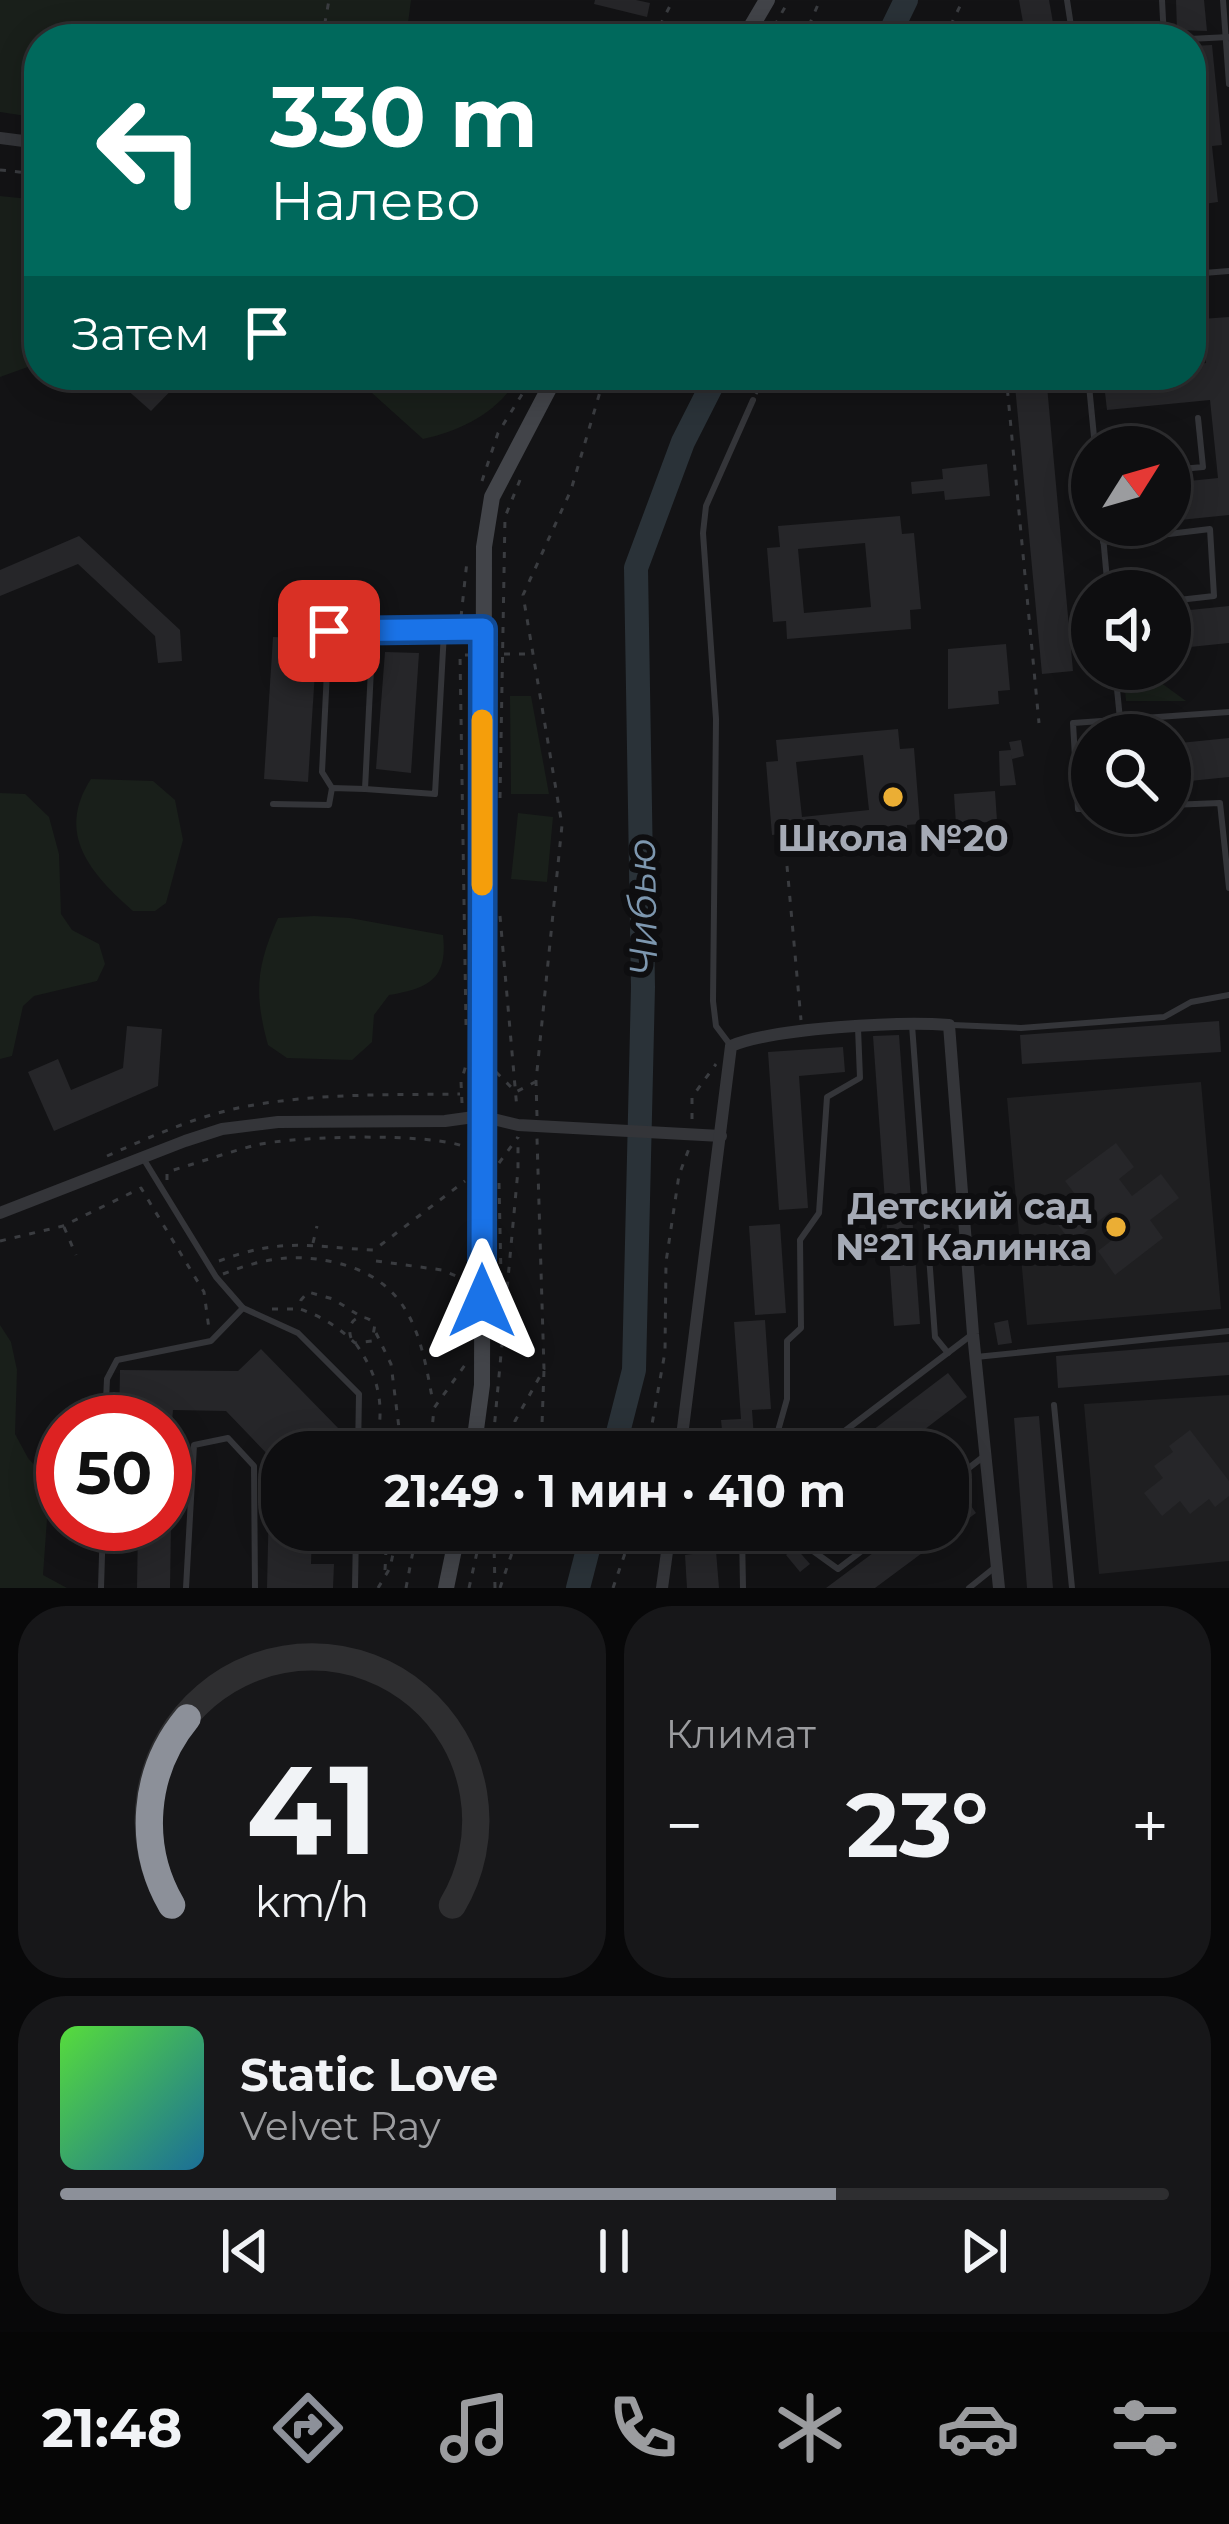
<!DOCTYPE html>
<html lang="ru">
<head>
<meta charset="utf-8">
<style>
  body { margin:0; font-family:Montserrat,sans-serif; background:#171719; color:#f1f3f6; height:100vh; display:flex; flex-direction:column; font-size:45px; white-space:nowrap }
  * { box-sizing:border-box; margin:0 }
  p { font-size:39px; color:#9b9c9f }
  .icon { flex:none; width:66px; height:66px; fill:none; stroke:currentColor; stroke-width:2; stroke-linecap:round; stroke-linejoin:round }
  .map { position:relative; height:1588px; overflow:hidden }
  .side { display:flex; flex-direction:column; gap:18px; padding:18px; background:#080809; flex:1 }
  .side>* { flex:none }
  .guide { position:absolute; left:24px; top:24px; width:1182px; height:366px; border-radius:48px; box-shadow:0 6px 30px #0003,0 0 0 3px #2e2e30; background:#00695c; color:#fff; overflow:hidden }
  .needle { width:78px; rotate:53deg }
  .tools { position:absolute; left:1071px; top:426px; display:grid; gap:24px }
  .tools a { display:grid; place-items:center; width:120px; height:120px; border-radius:50%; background:#0e0e10; box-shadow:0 6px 30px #0003,0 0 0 3px #2e2e30; font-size:60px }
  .speed { position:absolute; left:36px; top:1395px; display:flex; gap:24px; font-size:60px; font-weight:700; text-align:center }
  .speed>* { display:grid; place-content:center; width:156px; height:156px; border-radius:50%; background:#0e0e10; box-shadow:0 6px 30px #0003,0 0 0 3px #2e2e30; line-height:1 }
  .speed .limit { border:18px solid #d22; background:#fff; color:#111 }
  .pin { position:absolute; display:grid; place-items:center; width:102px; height:102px; color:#fff; margin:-51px; border-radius:24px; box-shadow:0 6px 18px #0006 }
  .me { position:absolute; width:132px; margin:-66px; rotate:0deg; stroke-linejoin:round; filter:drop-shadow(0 0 9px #0008) }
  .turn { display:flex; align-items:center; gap:42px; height:252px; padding:0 48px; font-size:54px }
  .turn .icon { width:156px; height:156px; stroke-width:2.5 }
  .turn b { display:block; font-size:84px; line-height:102px }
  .then { display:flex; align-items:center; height:114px; padding:0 48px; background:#0003; gap:24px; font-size:45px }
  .big { font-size:90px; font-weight:700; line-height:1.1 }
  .side .card { flex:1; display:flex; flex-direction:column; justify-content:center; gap:18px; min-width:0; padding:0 42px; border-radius:48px; background:#171719 }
  .side .dial { align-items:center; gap:0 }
  .dial svg { height:312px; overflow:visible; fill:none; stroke:#2e2e30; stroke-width:7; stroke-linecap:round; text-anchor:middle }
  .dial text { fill:#f1f3f6; stroke:none }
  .song { display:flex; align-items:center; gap:36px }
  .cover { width:144px; height:144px; border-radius:18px; background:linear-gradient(135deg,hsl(110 70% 55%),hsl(200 70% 35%)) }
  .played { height:12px; border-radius:6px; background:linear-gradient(90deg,#8c9099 70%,#2e2e30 70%) }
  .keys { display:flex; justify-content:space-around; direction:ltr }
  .heat { display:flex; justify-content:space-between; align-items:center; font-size:66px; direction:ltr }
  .side .tiles { flex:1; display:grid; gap:18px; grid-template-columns:1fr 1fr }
  .card:last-child { grid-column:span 2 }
  .trip { position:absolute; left:261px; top:1431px; width:708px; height:120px; border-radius:48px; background:#0e0e10; box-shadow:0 6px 30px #0003,0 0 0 3px #2e2e30; font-weight:700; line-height:120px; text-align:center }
  .tabs { display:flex; height:192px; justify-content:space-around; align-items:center; background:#060606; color:#9b9c9f }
  .tabs .icon { width:84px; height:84px }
  .tabs .on { color:#8c9099 }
  .tabs b { font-size:54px; color:#f1f3f6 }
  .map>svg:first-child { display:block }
  .built { fill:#1f1f21 }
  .green { fill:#191f1a }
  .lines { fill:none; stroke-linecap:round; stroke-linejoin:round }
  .river { stroke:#2a3238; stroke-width:24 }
  .building { fill:#262629; fill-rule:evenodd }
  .path { stroke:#3a3c40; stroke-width:3; stroke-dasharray:6 9; stroke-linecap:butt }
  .lane { stroke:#343539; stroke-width:6 }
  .street { stroke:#343539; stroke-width:12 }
  .secondary { stroke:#424449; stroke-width:16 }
  .route-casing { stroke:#114b97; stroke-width:30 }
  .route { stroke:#1a73e8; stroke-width:21 }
  .slow { stroke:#f59e0b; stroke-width:21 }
  .poi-dot { fill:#ebae34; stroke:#0e0e10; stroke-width:4.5 }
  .labels { text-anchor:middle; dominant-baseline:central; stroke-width:12; stroke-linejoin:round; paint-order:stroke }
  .poi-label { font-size:36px; font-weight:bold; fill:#a5aab5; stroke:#0e0e10 }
  .water-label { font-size:39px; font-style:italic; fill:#7d97af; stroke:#0e0e10 }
</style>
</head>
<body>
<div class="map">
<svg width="1229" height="1588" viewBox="0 0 1229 1588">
  <rect width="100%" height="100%" fill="#131315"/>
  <g class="built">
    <path d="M1201,1082L1221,1309L1027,1325L1007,1098Z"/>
    <path d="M1229,1395V1561L1099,1574L1084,1404Z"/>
  </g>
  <g class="green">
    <path d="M0,0H411L406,39H39V118L0,112Z"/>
    <path d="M0,196L39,200V363L0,377Z"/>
    <path d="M352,375H519C500,412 462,430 423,439Z"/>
    <path d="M1123,669H1142L1186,701H1126Z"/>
    <path d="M510,696H531L549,794H511Z"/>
    <path d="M91,779L153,781L175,800L183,840L166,903L155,911H133C91,874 55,834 91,779Z"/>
    <path d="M0,793L25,794L49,817L59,854L61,914L72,930L99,944L105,964L97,981L34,996L23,1006L12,1056L0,1059Z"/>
    <path d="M518,813L553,817L547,882L511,879Z"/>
    <path d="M314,916L350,918L443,935C448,978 430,988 389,995L374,1015L372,1042L352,1060L287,1058L268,1045C254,994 256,967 278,918Z"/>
    <path d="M0,1325L11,1342L17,1370L15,1434L28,1458L43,1475L49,1492L43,1575L67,1588H0Z"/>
  </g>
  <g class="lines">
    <g class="river">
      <path d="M887,39L906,0"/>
      <path d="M613,1452L634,1370L643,987L636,568L683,442L717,375"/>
      <path d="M578,1588L593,1530"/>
    </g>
  </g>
  <g class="building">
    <path d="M595,0H636L650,3L647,17L594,4Z"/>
    <path d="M1019,0H1049L1055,34L1026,39Z"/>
    <path d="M1176,0H1204L1207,31L1177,30Z"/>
    <path d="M1212,45L1222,145L1212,146L1218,202L1204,204L1209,230L1191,234V46Z"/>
    <path d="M1229,317V515L1170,521V483L1218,478L1210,400L1107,410L1103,375H1191V364L1206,363L1201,319Z"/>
    <path d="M135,375H186L151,411L124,387Z"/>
    <path d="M1014,375H1046L1073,671L1042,674Z"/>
    <path d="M987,464L990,496L945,500L944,491L912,494L911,482L943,479L942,469Z"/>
    <path d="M900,516L902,534L914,533L921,609L910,610L911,629L787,639L786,621L773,622L767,548L780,547L778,526ZM865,543L871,607L804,613L798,549Z"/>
    <path d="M79,536L180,630L182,661L158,663L155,636L78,564L0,596V570Z"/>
    <path d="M1229,606V643L1170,649V612Z"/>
    <path d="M273,637L317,639L308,782L264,779Z"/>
    <path d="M1006,644L1010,690L998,691L999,704L948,709V649Z"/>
    <path d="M385,652L419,653L411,773L376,769Z"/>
    <path d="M898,729L900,749L914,748L920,824L907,825L908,842L785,852L783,834L772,835L766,762L778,761L776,740ZM863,755L869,810L802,817L796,762Z"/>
    <path d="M1229,738V777L1170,783V744Z"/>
    <path d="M1021,740L1024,756L1012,759L1011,752L1016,785L1000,786L999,751L1011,750L1009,742Z"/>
    <path d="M995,791L997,821L956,825L954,794Z"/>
    <path d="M1219,1021L1221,1052L1022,1064L1020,1035Z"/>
    <path d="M127,1026L162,1029L158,1086L54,1131L28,1072L58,1059L71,1090L123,1068Z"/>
    <path d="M899,1035L920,1324L894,1326L873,1036Z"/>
    <path d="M843,1047L845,1072L799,1076L808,1208L779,1210L768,1052Z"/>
    <path d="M1116,1143L1134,1167L1119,1179L1132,1196L1161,1174L1179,1198L1150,1220L1163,1238L1115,1275L1098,1251L1125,1230L1111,1211L1072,1243L1055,1221L1081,1202L1065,1181Z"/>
    <path d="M780,1224L786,1313L755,1315L749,1226Z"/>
    <path d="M765,1320L771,1409L752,1410L755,1452H724L721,1420L741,1419L734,1322Z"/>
    <path d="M1008,1320L1012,1343L998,1345L994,1323Z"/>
    <path d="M1229,1342V1375L1058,1388L1056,1356Z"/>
    <path d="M261,1349L340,1430L317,1452H282V1530H312L311,1564H334L333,1588H267L270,1457L226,1411L173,1410L172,1422H119L120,1370L238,1371Z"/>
    <path d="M948,1373L967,1397L895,1452H844Z"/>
    <path d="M1039,1416L1053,1588H1027L1014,1418Z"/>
    <path d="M1190,1430L1229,1481V1496L1215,1507L1209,1499L1190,1514L1180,1501L1162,1516L1144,1493L1163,1478L1154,1466L1173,1452L1169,1446Z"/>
    <path d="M959,1489L976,1513L875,1588H826L904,1530H948V1497Z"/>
    <path d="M138,1524H171L170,1588H137Z"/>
    <path d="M795,1547L810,1564L800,1572L786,1555Z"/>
    <path d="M716,1551L719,1588H687L685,1555Z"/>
  </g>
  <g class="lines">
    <g class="path">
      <path d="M322,39L329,0"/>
      <path d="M653,39L673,0"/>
      <path d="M767,39L789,0"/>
      <path d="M803,39L820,0"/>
      <path d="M944,39L963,0"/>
      <path d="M0,170L39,174"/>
      <path d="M1006,375L1039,723"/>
      <path d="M756,394L766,375"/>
      <path d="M482,481L498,433L534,375"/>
      <path d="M461,617L467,561"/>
      <path d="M504,654H530"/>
      <path d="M500,798L505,517L522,475"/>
      <path d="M787,866L801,1020"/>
      <path d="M500,916L517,1109"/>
      <path d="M466,1025L460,655H470"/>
      <path d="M496,1072L516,1092L535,1082"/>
      <path d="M462,1103L461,1082L466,1065"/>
      <path d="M537,1116L536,1081L562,825L523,595L571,490L605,375"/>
      <path d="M692,1119V1097L716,1064"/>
      <path d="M107,1156C150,1137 192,1118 238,1108C310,1093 386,1095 460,1094"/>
      <path d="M499,1163L518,1137"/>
      <path d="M167,1180V1172C197,1163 226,1153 256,1145C294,1136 435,1132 468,1148"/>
      <path d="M499,1183L501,1276"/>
      <path d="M64,1227L76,1255"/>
      <path d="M0,1241L63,1226L141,1188L204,1292L209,1329"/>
      <path d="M313,1243L317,1226"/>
      <path d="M219,1261C283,1237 309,1247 374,1250L465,1181"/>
      <path d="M376,1261L442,1270L468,1281"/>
      <path d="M223,1274C261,1259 294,1253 333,1262C410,1279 421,1334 433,1403"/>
      <path d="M272,1309H299"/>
      <path d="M376,1333L391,1364L402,1452"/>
      <path d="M351,1338C345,1320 362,1310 375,1324L372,1341L355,1343C338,1327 323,1317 300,1309L301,1300L308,1292L333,1299L360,1316"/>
      <path d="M356,1344C377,1374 384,1400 378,1435"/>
      <path d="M430,1452L434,1408L465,1365"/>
      <path d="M492,1452L518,1170V1137"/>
      <path d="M515,1452V1421L544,1369L537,1138"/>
      <path d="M541,1452L544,1370"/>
      <path d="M647,1452L665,1352L666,1262L679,1175L690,1146"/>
      <path d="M385,1570L387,1530"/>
      <path d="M378,1588L390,1568L398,1530"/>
      <path d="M406,1588L417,1530"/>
      <path d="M469,1588L482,1530"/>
      <path d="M495,1588L494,1545L503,1530"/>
      <path d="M500,1588L514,1547V1530"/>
      <path d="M613,1588L633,1530"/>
    </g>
    <g class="lane">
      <path d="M1067,0L1073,39"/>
      <path d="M1162,0L1164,39"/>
      <path d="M1223,0L1229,84"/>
      <path d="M1189,39L1229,37"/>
      <path d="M1191,274L1229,271"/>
      <path d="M1191,350H1192"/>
      <path d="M1088,375L1095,447"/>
      <path d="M1170,470L1203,467L1198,418"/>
      <path d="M1102,525L1108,591"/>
      <path d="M1103,542L1210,529L1214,596L1170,601"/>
      <path d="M444,632L435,794L365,789L373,629H479"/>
      <path d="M1115,669L1120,719"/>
      <path d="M332,788L322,772L329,631L373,629"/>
      <path d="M273,804L329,805L332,788L365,789"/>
      <path d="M1170,805L1220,803L1229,888"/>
      <path d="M1092,809H1078L1073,723L1229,712"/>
      <path d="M912,1025L935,1337L948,1353"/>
      <path d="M953,1025L1021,1028L1164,1017L1191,1002L1229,995"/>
      <path d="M731,1046L716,1026L713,1001L716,719L703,533L706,506L753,400"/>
      <path d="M143,1158L216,1277L243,1308L298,1333L359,1394L358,1452"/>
      <path d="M976,1357L1229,1331"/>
      <path d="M1054,1405L1072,1588"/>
      <path d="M105,1422L107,1379L117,1360L211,1341L243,1308"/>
      <path d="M772,1452L787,1399V1341L801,1328L800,1240L819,1213L827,1097L860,1078L858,1028"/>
      <path d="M817,1452L970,1336"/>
      <path d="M948,1484L983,1457"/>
      <path d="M784,1530L838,1569L889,1530"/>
      <path d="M742,1532L743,1588"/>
      <path d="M669,1543L753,1530"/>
      <path d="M101,1588L103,1524"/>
      <path d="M186,1588L194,1445L228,1438L254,1466L255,1588"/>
      <path d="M355,1588L356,1530"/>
      <path d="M969,1588L994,1568"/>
    </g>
    <g class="street">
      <path d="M0,138L39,143"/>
      <path d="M0,1213L185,1141L222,1129L278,1122L445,1121L481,1116L518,1125L721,1136"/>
      <path d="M680,1452L731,1046C773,1028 901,1021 949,1025L973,1334L999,1588"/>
      <path d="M662,1588L670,1530"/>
    </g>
    <g class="secondary">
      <path d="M744,39L767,0"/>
      <path d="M473,1452L482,1385L484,547L492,497L556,375"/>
      <path d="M446,1588L458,1530"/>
    </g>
  </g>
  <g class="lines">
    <g class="route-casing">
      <path id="route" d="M329,631L483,629L482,1301"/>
    </g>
    <use href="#route" class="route"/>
    <path class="slow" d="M482,885V720"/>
  </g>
  <g class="poi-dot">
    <circle cx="893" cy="797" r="12"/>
    <circle cx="1116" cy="1227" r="12"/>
  </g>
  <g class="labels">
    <g class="poi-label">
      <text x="893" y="838">Школа №20</text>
      <text x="1092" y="1206" text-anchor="end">Детский сад<tspan x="1092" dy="41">№21 Калинка</tspan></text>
    </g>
    <g class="water-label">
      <text transform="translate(642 907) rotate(-91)">Чибью</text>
    </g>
  </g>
</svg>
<div class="tools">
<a><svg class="needle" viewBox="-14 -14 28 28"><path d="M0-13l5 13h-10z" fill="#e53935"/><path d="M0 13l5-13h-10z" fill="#9b9c9f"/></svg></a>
<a><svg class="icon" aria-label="sound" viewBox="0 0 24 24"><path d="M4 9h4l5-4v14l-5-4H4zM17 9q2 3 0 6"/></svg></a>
<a><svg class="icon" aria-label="search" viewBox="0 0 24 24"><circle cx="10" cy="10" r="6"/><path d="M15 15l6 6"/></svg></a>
</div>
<div class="speed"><div class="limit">50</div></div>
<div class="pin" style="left:329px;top:631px;background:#d93025"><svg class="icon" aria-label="arrive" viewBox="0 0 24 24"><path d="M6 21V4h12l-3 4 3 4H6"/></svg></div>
<svg class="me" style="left:482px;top:1301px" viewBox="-20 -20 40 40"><path d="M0-17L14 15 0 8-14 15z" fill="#1a73e8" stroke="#fff" stroke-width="4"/></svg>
<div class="trip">21:49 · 1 мин · 410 m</div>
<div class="guide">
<div class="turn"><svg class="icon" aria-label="left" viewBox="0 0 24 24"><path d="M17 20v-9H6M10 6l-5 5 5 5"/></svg><div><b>330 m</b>Налево</div></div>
<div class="then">Затем<svg class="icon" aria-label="arrive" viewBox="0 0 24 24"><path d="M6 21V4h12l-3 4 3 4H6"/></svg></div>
</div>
</div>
<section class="side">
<div class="tiles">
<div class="card dial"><svg viewBox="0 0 100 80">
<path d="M14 69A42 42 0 1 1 86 69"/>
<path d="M14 69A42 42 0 0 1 18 21" stroke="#8c9099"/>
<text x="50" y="56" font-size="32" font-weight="700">41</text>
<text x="50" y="72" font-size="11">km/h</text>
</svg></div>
<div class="card"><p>Климат</p>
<div class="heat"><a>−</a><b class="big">23°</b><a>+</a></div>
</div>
<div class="card">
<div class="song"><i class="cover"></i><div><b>Static Love</b><p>Velvet Ray</p></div></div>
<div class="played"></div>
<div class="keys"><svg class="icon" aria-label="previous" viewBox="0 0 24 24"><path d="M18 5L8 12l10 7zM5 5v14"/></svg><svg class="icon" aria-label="pause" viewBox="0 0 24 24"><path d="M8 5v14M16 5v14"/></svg><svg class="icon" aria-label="next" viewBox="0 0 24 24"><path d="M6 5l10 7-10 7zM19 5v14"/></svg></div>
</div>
</div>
</section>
<nav class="tabs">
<b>21:48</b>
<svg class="icon on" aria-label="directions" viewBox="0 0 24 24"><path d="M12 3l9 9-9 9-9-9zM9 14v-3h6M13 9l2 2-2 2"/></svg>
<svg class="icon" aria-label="music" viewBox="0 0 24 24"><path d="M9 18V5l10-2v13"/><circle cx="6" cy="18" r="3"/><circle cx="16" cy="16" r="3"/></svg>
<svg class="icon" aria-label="phone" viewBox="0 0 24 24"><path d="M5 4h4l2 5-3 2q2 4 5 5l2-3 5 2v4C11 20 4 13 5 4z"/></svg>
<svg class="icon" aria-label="climate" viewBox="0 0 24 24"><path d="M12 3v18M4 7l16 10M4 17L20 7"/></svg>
<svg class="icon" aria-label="car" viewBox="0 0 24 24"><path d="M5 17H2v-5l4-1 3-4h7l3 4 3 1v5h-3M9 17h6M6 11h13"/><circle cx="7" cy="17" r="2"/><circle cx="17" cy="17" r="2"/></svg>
<svg class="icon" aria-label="filters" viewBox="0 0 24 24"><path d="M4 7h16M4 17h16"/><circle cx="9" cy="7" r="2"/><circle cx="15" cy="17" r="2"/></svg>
</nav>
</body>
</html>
